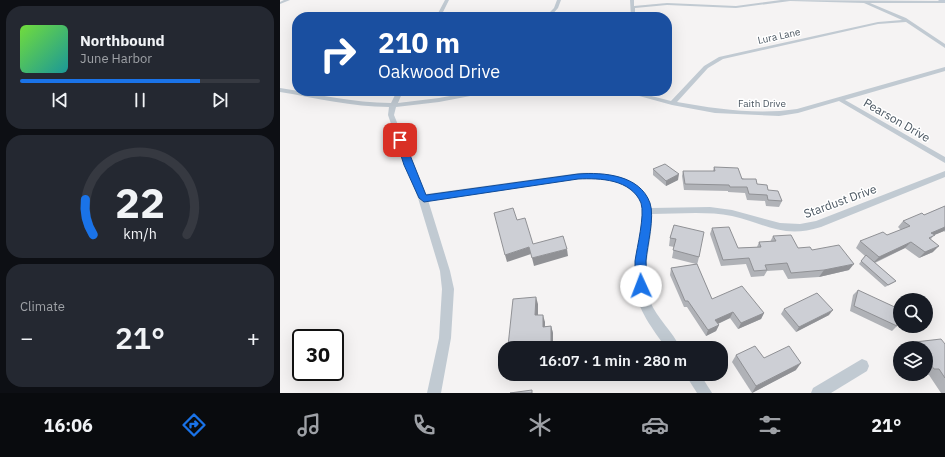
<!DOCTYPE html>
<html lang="en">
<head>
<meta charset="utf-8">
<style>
  body { margin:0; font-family:"IBM Plex Sans",sans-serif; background:#242831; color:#f1f3f6; height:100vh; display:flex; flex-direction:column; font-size:15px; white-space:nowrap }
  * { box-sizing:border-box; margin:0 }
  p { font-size:13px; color:#9ea1a6 }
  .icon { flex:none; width:22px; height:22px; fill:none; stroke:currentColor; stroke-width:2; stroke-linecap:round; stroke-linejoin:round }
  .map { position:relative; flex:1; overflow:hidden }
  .side { display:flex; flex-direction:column; gap:6px; padding:6px; background:#0d0f14; width:280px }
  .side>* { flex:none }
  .guide { position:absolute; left:12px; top:12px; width:380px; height:84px; border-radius:16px; box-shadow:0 4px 16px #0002; background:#1a4fa0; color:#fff; overflow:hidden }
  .buttons { position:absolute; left:613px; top:293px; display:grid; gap:8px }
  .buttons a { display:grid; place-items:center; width:40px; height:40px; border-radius:50%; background:#171b24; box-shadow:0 4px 16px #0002; font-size:20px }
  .speed { position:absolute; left:12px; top:329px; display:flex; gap:8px; font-size:20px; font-weight:700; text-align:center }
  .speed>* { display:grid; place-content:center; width:52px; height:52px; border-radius:50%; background:#171b24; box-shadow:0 4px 16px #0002; line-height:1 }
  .speed .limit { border:2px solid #111; border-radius:6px; background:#fff; color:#111 }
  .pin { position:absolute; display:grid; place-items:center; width:34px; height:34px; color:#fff; margin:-17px; border-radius:8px; box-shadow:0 2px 6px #0006 }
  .me { position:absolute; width:44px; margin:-22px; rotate:358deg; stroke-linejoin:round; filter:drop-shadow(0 0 3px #0008) }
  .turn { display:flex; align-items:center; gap:14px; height:84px; padding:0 20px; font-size:18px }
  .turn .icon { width:52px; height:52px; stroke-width:2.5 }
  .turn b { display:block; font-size:28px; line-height:34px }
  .big { font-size:30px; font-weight:600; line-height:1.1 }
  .side .card { flex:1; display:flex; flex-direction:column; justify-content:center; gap:6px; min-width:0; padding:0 14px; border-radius:16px; background:#242831 }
  .side .dial { align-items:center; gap:0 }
  .dial svg { height:104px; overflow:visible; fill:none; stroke:#363941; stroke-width:7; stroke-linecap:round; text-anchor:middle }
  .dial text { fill:#f1f3f6; stroke:none }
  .song { display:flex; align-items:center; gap:12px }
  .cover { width:48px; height:48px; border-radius:6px; background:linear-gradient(135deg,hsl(100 70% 55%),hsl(180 70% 35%)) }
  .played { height:4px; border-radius:2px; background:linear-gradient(90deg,#1a73e8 75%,#363941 75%) }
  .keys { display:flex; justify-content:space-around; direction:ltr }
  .heat { display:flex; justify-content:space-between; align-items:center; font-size:22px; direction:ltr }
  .trip { position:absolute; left:218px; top:341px; width:230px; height:40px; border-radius:16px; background:#171b24; box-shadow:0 4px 16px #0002; font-weight:600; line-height:40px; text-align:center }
  .tab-bar { display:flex; height:64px; justify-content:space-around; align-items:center; background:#090b0e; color:#9ea1a6 }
  .tab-bar .icon { width:28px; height:28px }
  .tab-bar .current { color:#1a73e8 }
  .tab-bar b { font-size:18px; color:#f1f3f6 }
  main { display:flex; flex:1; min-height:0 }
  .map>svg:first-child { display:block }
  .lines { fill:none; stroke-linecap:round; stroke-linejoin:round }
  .street { fill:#c1cad2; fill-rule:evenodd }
  .secondary { fill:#c1cbd6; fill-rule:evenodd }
  .wall { fill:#b0b2b7 }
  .shaded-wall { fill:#909195 }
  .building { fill:#cdcfd5; stroke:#909195 }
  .route { fill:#1a73e8; stroke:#114b97 }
  .labels { text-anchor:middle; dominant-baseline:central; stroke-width:3; stroke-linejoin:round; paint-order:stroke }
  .far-street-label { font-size:10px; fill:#4a5661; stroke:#fff }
  .street-label { font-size:12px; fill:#4a5661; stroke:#fff }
</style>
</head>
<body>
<main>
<section class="side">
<div class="card">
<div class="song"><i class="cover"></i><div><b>Northbound</b><p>June Harbor</p></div></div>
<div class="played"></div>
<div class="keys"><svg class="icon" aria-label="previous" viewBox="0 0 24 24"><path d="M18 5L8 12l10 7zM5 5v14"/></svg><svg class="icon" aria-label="pause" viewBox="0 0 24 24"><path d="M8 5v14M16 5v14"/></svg><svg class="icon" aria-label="next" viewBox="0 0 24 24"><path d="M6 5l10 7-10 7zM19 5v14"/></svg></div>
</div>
<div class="card dial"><svg viewBox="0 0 100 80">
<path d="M14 69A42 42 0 1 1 86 69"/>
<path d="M14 69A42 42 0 0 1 8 42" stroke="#1a73e8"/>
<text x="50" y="56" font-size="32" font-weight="700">22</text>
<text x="50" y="72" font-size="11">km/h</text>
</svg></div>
<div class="card"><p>Climate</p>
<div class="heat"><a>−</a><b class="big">21°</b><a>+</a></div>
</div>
</section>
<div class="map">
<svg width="665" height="393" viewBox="0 0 665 393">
  <rect width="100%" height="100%" fill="#f5f3f3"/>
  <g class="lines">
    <g class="street">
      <path d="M4,0H10L0,4V2Z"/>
      <path d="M165,0H169L162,14L200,16L202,17H156Z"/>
      <path d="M277,0H281L278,8L270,17H265L274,8Z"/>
      <path d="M350,0H354V6L387,3L456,6L501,0L665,1V3H590L626,18L665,44V48L626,22L598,24L443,59L428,68L397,102C436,109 478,115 517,109L665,67V71L565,100L665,157V163L559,101L518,113L499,116L435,113L392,105L341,91H352L391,101L424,66L439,57L598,22L622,20L584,3L510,1L456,8L387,5L355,8V17H351Z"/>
      <path d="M0,88C37,94 73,103 111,103L117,91H123L118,103L159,98L197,91H209L206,93L159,102L116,107L114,115L146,194L299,173C324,172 366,176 371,208L430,207L452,210L500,223L520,224L536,221L665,171V177L541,227C503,239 487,224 452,216C426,211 398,214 372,214C373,243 359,274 370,301C377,319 393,331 400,348H386C373,329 357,310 355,286C353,262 368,222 361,202C358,196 352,191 346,187C331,178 316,178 299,179L148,200L170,271L174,289L171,338L161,393H147L159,338L162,289L160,271L138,198L125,165L108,115L109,107C72,107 37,98 0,92Z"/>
      <path d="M582,359L587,361L589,366L587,371L551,393H531L533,388Z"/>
      <path d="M405,374H420L432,393H417Z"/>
    </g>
    <path class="secondary" d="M658,0H665V3L659,1Z"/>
  </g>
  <g class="wall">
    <path d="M434,167L477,184L488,190L502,201L499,207L486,206L485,201L467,200L465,193L448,192V191L404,190L402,176L403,171H433Z"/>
    <path d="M373,169L398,180L386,186L373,175Z"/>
    <path d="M665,206V232L664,231L654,235L651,239L653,252L639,258L625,248L595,263L616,281L613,283L605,287L579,264L585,256L576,248L580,241L607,235L621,230L618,227L623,221L644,215Z"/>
    <path d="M394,225L419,257L417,265L432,299L484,313L481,319L458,329L450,318L438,324L439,325L436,331L426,336L407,307H404L390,275L391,268L416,264L392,258L394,247L389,246L390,238Z"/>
    <path d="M432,228L458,248L477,247L479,242H490L493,236L518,248L532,250L569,270L539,277L508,279L503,270L487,271L484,276L471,277L466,264L441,266L430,234Z"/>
    <path d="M578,290L617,326L612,331L570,311L573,295Z"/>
    <path d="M258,304V315L265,322V326H271L273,333V348H229L228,346Z"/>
    <path d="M504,309L549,315L516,332L501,314Z"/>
    <path d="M635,342L665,344V393H661L649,375H644L643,374H646V348H627Z"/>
    <path d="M456,355L484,358L516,370L472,393L452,362Z"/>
  </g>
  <g class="shaded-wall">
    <path d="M399,174L398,180L386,186V181Z"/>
    <path d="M665,227V230L664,231L645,239L651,233Z"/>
    <path d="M631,242L625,248L593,263L599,257Z"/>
    <path d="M659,246L653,252L639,258L645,252Z"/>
    <path d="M249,247L251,254L227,262L225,255Z"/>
    <path d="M287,249L288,256L254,266L252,258Z"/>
    <path d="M574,264L569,270L539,277L544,270Z"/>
    <path d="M256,297L258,304V323L255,315Z"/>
    <path d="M553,310L549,315L516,332L519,327Z"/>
    <path d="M453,312L450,318L433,326L435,320Z"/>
    <path d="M484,313L481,319L458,329L461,323Z"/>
    <path d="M263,315L265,322V334L263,327Z"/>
    <path d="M439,325L436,331L426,336L428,330Z"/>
    <path d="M271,326L273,333V348L271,342Z"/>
    <path d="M521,363L516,370L472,393L476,386Z"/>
  </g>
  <g class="building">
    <path d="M385,164L399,174L386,181L373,169Z"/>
    <path d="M434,167L458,168L462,179H476L477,184L487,185L488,190L498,191L502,201L488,200L487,195L469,194L467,187H450L449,185L405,184L403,171H435Z"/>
    <path d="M665,206V227L651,233L655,235L649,238L659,246L645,252L631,242L599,257L580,241L603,232L607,235L630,226L623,221L642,213L644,215Z"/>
    <path d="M233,208L237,220L245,218L253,244L283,236L287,249L252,258L249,247L225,255L214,213Z"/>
    <path d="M394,225L424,232L419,257L393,250L396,239L390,238Z"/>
    <path d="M449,227L458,248L481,247L479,242L496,241L493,236L511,235L518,248L530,247L532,250L559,245L574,264L544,270L511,273L507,263L485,265L487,270L474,271L469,258L443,260L432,228Z"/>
    <path d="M586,255L616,281L608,285L581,261Z"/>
    <path d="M417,264L432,299L462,286L484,313L461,323L453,312L435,320L439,325L428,330L408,301H405L391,268Z"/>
    <path d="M578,290L619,309L617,326L574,306Z"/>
    <path d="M537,293L553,310L519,327L504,309Z"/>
    <path d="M256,297L255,315H263V327L271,326V342L228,346L233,299Z"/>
    <path d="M661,339L665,344V378L659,369H654L646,358V348H639L635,342Z"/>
    <path d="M475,346L484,358L509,346L521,363L476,386L456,355Z"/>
    <path d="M252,390V393H230Z"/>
  </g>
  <path class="route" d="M117,138L124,140L146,195L298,174C324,172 360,175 370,203C375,217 367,246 366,261C366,269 367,278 367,286L365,289L361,291L357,289L356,286C355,278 355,269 355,261C357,247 365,215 361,203C351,179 320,178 298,179L144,202L139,198L124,165L116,140Z"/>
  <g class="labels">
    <g class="far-street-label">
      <text transform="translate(499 36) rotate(-12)">Lura Lane</text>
      <text x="482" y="103">Faith Drive</text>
    </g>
    <g class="street-label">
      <text transform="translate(617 120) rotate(30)">Pearson Drive</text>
      <text transform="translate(560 201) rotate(-20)">Stardust Drive</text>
    </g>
  </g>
</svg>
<div class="buttons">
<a><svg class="icon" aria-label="search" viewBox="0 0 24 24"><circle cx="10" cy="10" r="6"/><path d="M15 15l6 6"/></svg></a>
<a><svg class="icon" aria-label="layers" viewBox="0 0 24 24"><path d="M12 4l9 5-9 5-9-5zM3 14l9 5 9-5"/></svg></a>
</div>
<div class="speed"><div class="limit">30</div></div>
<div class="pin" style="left:120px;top:140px;background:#d93025"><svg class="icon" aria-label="arrive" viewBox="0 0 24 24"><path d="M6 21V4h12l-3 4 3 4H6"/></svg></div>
<svg class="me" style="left:361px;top:286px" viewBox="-20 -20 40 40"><circle r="19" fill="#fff"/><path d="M0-13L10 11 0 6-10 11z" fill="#1a73e8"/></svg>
<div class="trip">16:07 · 1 min · 280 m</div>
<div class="guide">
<div class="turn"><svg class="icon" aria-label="right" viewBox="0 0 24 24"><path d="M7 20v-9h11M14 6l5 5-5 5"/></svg><div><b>210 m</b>Oakwood Drive</div></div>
</div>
</div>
</main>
<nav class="tab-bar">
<b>16:06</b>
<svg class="icon current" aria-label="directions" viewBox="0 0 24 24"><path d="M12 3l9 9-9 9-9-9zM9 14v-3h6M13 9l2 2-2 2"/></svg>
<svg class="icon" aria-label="music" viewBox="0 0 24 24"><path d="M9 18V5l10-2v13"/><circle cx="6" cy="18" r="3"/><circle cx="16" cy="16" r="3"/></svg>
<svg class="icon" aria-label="phone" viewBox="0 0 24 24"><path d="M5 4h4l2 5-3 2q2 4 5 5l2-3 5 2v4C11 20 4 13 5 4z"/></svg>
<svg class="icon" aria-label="climate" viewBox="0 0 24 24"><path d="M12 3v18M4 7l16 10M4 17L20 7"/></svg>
<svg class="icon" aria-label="car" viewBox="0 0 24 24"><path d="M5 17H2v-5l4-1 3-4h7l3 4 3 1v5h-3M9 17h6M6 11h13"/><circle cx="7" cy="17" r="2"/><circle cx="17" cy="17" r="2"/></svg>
<svg class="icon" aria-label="filters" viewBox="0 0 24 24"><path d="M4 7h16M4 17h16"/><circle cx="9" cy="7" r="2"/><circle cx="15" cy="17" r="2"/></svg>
<b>21°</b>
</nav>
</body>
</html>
